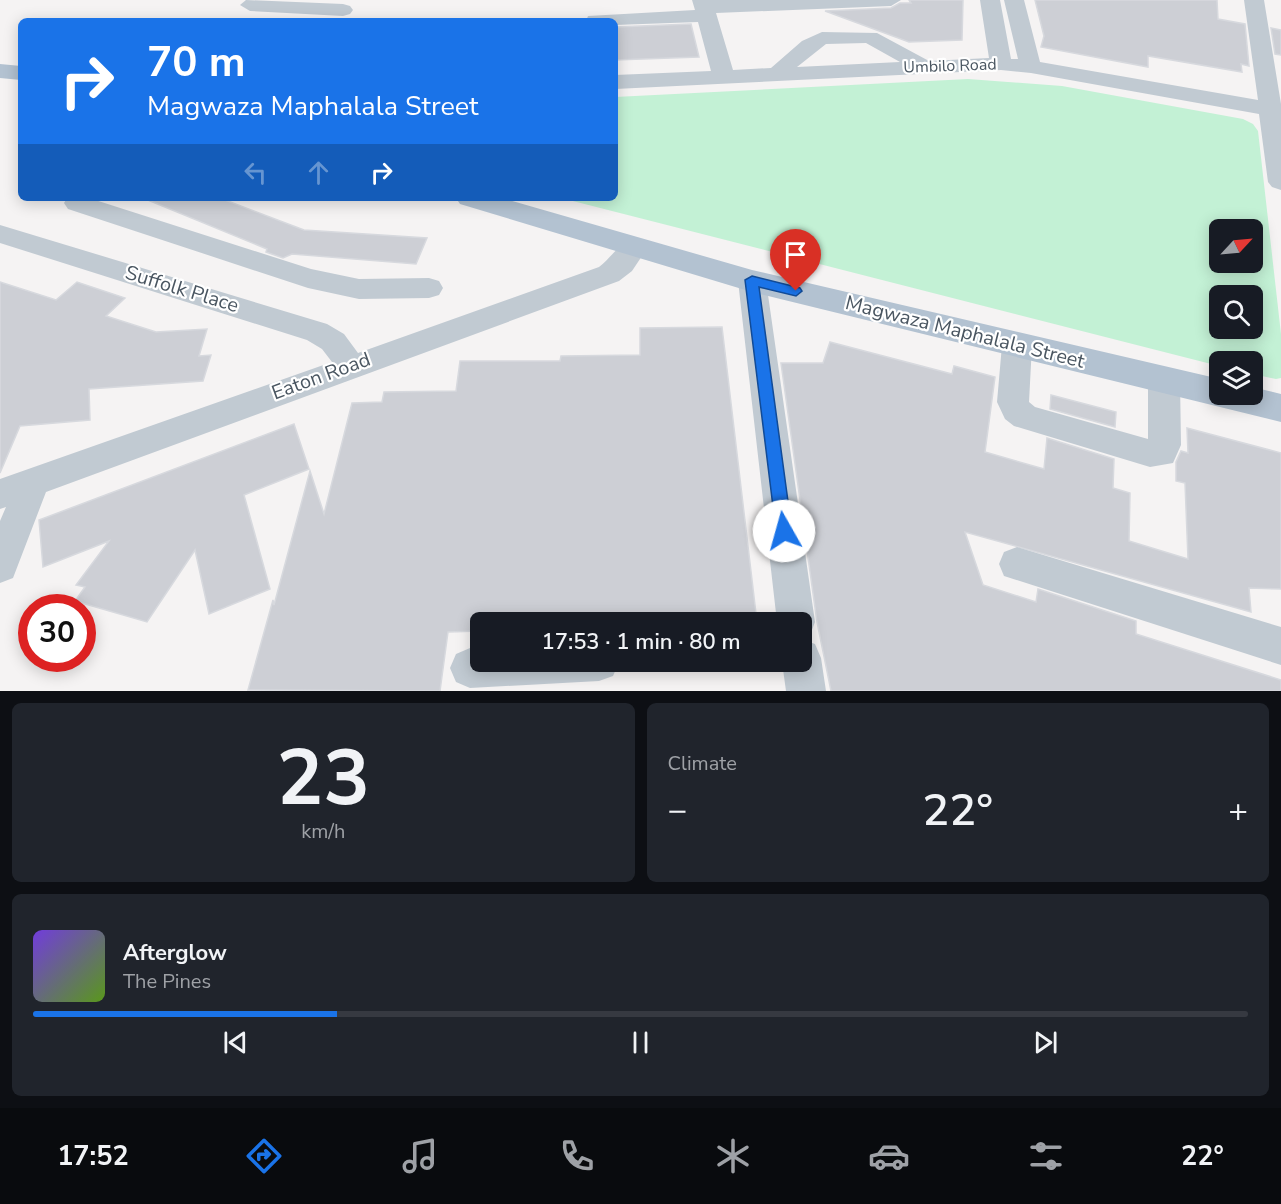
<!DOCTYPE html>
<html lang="en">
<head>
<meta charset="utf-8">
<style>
  body { margin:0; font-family:"Nunito Sans",sans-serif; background:#20242c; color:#f1f3f6; height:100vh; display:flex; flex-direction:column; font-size:22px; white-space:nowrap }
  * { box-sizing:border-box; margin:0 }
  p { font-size:20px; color:#9ea1a6 }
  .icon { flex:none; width:33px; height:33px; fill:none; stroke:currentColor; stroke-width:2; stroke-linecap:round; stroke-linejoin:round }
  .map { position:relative; height:691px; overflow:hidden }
  .drawer { display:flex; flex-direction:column; gap:12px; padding:12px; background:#0d0f14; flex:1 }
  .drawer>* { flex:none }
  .banner { position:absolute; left:18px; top:18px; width:600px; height:183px; border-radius:9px; box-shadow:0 3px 15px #0003; background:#1a73e8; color:#fff; overflow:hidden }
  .needle { width:39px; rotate:64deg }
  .controls { position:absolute; left:1209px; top:219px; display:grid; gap:12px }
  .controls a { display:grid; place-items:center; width:54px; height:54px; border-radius:9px; background:#171b24; box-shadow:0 3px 15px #0003; font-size:30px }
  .speed { position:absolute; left:18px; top:594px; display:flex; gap:12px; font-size:30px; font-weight:700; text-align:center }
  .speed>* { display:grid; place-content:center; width:78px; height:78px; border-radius:50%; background:#171b24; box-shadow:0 3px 15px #0003; line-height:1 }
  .speed .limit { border:9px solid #d22; background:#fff; color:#111 }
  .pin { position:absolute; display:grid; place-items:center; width:51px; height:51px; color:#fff; margin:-62px -26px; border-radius:50% 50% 50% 0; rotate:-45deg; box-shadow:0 0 6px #0007 }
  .pin .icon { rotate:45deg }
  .me { position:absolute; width:66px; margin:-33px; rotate:353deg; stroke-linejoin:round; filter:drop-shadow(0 0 4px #0008) }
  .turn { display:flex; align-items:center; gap:21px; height:126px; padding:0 30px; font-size:27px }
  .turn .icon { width:78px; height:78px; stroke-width:2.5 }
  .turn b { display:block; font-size:42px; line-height:51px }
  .lanes { display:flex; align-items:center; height:57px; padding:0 30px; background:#0003; justify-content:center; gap:30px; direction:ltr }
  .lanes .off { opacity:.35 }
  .big { font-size:45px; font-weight:600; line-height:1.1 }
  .drawer .card { flex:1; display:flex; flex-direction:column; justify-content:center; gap:9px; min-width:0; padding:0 21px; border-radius:9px; background:#20242c }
  .drawer .dial { align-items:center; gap:0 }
  .dial b { font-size:78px; line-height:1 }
  .song { display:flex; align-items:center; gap:18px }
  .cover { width:72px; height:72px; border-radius:9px; background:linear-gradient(135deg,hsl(260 70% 55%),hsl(90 70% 35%)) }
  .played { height:6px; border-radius:3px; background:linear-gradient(90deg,#1a73e8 25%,#363941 25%) }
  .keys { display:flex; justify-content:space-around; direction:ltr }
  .heat { display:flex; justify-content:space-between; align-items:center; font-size:33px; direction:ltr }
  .drawer .tiles { flex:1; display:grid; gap:12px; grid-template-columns:1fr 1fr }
  .card:last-child { grid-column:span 2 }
  .trip { position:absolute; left:470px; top:612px; width:342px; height:60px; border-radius:9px; background:#171b24; box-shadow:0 3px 15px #0003; font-weight:600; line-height:60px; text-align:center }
  .dock { display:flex; height:96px; justify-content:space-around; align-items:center; background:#090b0e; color:#9ea1a6 }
  .dock .icon { width:42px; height:42px }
  .dock .current { color:#1a73e8 }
  .dock b { font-size:27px; color:#f1f3f6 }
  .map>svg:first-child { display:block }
  .green { fill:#c3f1d5; fill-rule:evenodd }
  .building { fill:#cdcfd5; stroke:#d7d9de; stroke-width:1.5 }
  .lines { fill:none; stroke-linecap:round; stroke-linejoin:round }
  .minor { fill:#c1cad2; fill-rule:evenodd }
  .major { fill:#b3c2d1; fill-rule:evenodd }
  .route { fill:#1a73e8; stroke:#114b97; stroke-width:1.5 }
  .labels { text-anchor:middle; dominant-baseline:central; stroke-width:4.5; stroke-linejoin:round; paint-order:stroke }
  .far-street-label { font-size:16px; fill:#4a5661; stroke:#fff }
  .street-label { font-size:20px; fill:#4a5661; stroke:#fff }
</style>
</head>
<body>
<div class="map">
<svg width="1281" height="691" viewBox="0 0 1281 691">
  <rect width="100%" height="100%" fill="#f5f3f3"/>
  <path class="green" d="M968,79L1062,86L1243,119L1253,124L1258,131L1281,334V378L1276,379L1253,374L1252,362H1220L1219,366L561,198H615V97ZM1220,230H1252V262H1220ZM1220,296H1252V328H1220Z"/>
  <g class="building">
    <path d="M909,0H963L962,40L909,42L825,11L891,8L900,3H911Z"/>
    <path d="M1035,0H1217L1218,19L1245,24L1249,66L1241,64L1242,72L1148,56V67L1041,47L1044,36Z"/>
    <path d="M691,24L699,57L615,60V27Z"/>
    <path d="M1271,28L1281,30V55L1275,54Z"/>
    <path d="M143,198H220L304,230L427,238L416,264L292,254L283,258L266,252L267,249Z"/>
    <path d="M0,282L56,300L77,282L125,298L106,316L156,332L207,329L199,356L211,355L203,381L89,389L90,420L20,426L0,473Z"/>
    <path d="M722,327L757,622H480V631L448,632L440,691L248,690L273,600L274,605L310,471L324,514L352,403L382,402L384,392L456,391L460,361H560L561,356L640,355V328Z"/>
    <path d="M830,342L952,374L954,366L995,377L985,452L1044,469L1047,438L1114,459L1113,488L1130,493L1129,541L1188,559L1185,483L1176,481V462L1181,451L1188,453L1187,428L1281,453V589L1249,588L1251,612L965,532L983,585L1036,602L1038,589L1136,621V634L1281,680V691H831L817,622L781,363H823Z"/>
    <path d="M1051,395L1116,412L1115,427L1050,409Z"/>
    <path d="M294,424L309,469L244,495L270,589L209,614L195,550L147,622L75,601L85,587L76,585L109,541L43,567L39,520Z"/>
  </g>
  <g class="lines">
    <g class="minor">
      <path d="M246,0L343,4L350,6L353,10L350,14L343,16L250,11L240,5Z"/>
      <path d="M692,0H901L891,6L716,13L733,70L771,68L802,41L822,32L877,33L929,61L989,58L980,0H1000L1011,59H1018L1004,0H1024L1040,62L1258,100L1244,0H1264L1281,104V190L1272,187L1268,182L1259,114L1031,73L1001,70L615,89V75L711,71L698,22L615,25V21H586L588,16L695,10ZM866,43L900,62L797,67L826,44Z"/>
      <path d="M67,198H89L311,269L359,279L429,278L439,281L443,288L439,295L429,298L359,299L308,288L68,209L64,203Z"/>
      <path d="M0,225L327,324L344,334L358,353L599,267C615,255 622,235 644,241L648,247L632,271L619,281L46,492L13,578L0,583V521L6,507L0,509V479L332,362L322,349L307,340L0,243Z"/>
      <path d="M752,271L762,274L766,281L815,622L810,635L801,638V622H777L738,281L742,274Z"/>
      <path d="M1017,334L1028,337L1032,345L1029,402L1035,407L1148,439V380L1153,372L1164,368L1175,372L1180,380L1181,445L1173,463L1150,467L1014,426L1005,419L997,402L1002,345L1006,337Z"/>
      <path d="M1017,547L1281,627V665L1004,576L999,564L1004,552Z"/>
      <path d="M801,639L815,644L821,658L826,691H786L782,662H801Z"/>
      <path d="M470,648H480V662H619L613,676L599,681L470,688L456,682L450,668L456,654Z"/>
    </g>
    <g class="major">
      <path d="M0,64L21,66V80L0,78Z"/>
      <path d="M456,198H502L752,270L1220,379V394H1252V387L1281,394V422L752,292L460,204Z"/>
    </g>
  </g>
  <path class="route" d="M752,276L800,288L802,291L796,296L759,287L792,531L790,536L784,538L779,536L776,531L745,280Z"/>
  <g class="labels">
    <g class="far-street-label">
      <text transform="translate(950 66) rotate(-2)">Umbilo Road</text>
    </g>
    <g class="street-label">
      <text transform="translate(182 289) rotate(17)">Suffolk Place</text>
      <text transform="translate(965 332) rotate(14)">Magwaza Maphalala Street</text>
      <text transform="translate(321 376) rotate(-20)">Eaton Road</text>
    </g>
  </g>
</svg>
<div class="controls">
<a><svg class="needle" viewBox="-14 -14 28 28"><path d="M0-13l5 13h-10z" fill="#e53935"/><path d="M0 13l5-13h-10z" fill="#9ea1a6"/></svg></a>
<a><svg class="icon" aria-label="search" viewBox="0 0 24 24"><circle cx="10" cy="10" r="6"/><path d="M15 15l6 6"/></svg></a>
<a><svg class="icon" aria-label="layers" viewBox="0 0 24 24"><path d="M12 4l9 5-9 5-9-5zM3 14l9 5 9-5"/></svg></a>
</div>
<div class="speed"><div class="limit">30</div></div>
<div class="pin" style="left:796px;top:291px;background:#d93025"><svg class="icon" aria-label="arrive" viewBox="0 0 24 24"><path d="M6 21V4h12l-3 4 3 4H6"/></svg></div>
<svg class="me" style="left:784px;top:531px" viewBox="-20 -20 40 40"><circle r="19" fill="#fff"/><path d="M0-13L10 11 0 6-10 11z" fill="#1a73e8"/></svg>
<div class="trip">17:53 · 1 min · 80 m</div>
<div class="banner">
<div class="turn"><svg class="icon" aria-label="right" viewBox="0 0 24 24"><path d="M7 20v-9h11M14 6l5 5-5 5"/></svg><div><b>70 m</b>Magwaza Maphalala Street</div></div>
<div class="lanes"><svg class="icon off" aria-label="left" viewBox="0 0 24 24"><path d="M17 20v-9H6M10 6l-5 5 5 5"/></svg><svg class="icon off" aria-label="ahead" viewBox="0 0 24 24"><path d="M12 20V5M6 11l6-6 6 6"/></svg><svg class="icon" aria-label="right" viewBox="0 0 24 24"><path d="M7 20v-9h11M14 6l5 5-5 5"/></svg></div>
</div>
</div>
<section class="drawer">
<div class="tiles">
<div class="card dial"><b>23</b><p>km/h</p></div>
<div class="card"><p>Climate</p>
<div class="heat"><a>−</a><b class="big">22°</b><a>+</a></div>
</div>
<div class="card">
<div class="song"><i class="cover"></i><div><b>Afterglow</b><p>The Pines</p></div></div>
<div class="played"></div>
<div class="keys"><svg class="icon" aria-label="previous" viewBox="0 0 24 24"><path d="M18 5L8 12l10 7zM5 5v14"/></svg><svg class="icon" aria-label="pause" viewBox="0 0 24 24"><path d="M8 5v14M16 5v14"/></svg><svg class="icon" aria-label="next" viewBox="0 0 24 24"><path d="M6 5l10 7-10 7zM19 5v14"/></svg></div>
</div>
</div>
</section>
<nav class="dock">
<b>17:52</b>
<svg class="icon current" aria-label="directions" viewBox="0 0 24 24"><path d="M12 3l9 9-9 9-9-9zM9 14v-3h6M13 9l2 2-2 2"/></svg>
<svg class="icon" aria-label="music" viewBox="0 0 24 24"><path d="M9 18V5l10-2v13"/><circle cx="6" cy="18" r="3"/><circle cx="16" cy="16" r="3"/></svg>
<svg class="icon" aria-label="phone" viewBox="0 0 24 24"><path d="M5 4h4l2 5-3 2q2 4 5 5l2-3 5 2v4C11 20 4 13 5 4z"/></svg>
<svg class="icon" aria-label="climate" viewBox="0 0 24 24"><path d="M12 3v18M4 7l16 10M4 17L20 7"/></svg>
<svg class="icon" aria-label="car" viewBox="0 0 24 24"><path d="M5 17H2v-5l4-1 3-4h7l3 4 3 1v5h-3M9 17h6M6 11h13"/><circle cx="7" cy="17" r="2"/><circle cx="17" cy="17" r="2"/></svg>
<svg class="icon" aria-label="filters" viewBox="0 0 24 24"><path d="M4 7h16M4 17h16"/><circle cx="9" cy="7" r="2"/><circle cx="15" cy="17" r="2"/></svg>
<b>22°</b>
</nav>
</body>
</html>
